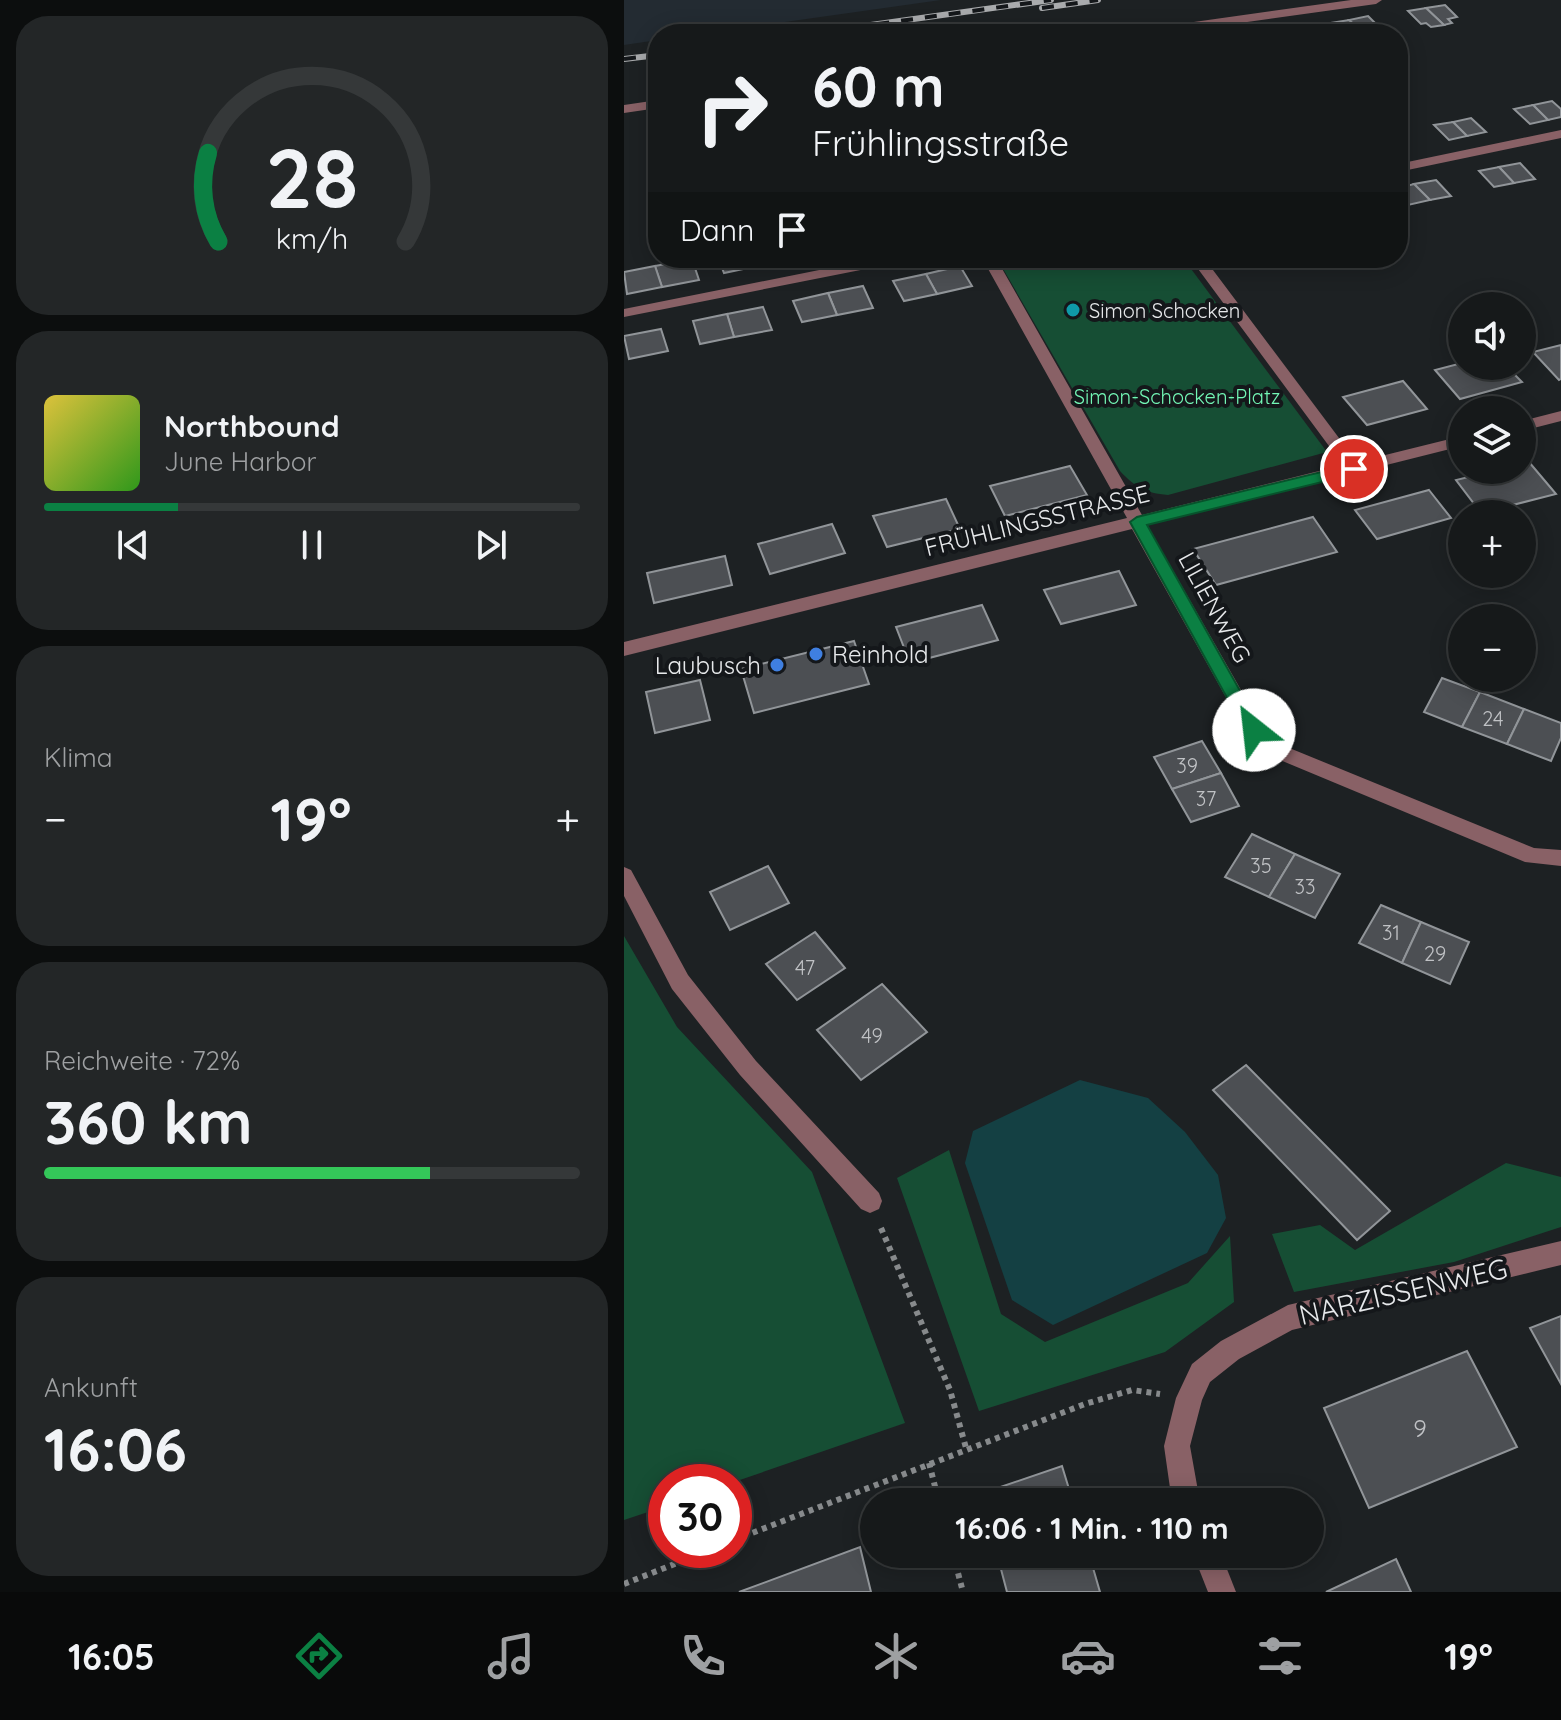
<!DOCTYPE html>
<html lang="de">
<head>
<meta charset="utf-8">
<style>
  body { margin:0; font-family:Quicksand,sans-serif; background:#232627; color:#f1f3f6; height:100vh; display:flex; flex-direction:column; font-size:30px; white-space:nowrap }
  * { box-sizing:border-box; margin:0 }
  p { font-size:26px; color:#9ea0a2 }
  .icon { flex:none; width:44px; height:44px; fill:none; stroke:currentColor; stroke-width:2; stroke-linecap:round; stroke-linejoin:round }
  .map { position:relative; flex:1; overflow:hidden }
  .details { display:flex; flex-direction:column; gap:16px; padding:16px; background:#0c0e0e; width:624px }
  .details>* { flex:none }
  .banner { position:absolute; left:24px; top:24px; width:760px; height:244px; border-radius:32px; box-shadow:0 4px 20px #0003,0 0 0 2px #353839; background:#16191a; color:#f1f3f6; overflow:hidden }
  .buttons { position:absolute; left:824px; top:292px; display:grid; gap:16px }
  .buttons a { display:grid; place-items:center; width:88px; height:88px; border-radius:50%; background:#16191a; box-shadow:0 4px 20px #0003,0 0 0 2px #353839; font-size:40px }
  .speed { position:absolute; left:24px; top:1464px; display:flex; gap:16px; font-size:40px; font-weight:700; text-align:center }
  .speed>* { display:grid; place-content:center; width:104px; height:104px; border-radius:50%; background:#16191a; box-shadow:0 4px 20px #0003,0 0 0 2px #353839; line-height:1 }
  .speed .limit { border:12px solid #d22; background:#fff; color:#111 }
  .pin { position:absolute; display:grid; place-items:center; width:68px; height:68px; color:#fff; margin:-34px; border:4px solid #fff; border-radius:50%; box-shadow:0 2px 8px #0007 }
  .me { position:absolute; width:88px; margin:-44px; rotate:331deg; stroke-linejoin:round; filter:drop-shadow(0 0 6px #0008) }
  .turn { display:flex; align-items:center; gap:28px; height:168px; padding:0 32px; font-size:36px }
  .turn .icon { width:104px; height:104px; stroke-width:2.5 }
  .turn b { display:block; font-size:56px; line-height:68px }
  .then { display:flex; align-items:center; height:76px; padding:0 32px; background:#0003; gap:16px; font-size:30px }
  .big { font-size:60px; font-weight:800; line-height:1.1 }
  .details .widget { flex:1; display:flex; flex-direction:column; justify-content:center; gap:12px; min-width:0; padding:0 28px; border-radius:32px; background:#232627 }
  .details .dial { align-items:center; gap:0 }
  .dial svg { height:208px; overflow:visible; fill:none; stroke:#353839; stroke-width:7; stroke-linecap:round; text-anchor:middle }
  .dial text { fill:#f1f3f6; stroke:none }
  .song { display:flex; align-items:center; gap:24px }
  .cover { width:96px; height:96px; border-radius:12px; background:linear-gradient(135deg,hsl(50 70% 55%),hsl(110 70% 35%)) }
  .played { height:8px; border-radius:4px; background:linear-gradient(90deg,#0b8043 25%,#353839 25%) }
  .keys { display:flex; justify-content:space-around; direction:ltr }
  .heat { display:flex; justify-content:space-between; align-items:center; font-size:44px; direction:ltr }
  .charge { height:12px; border-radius:6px; background:linear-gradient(90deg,#34c759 72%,#353839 0) }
  .trip { position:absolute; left:236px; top:1488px; width:464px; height:80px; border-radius:40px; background:#16191a; box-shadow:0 4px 20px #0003,0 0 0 2px #353839; font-weight:800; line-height:80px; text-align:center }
  .menu { display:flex; height:128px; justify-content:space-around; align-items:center; background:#090a0a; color:#9ea0a2 }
  .menu .icon { width:56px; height:56px }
  .menu .on { color:#0b8043 }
  .menu b { font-size:36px; color:#f1f3f6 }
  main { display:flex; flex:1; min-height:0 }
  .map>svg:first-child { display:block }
  .built { fill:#232b32 }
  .green { fill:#164e34 }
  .water { fill:#144043 }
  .building { fill:#4c4f53; stroke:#919599; stroke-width:2 }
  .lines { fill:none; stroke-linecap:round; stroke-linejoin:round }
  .path { stroke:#878a8c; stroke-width:6; stroke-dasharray:5 5; stroke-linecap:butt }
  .minor { fill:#896166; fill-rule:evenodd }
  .rail-casing { stroke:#a9abad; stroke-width:6 }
  .rail { stroke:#14171a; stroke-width:4; stroke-dasharray:12; stroke-linecap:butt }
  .route { fill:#0b8043; stroke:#07532c; stroke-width:2 }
  .culture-dot { fill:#0f9aa8; stroke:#14171a; stroke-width:3 }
  .shop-dot { fill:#3f7fe0; stroke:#14171a; stroke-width:3 }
  .labels { text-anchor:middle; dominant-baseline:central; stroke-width:8; stroke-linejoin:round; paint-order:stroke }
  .far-poi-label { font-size:20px; fill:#e7e9eb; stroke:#14171a; text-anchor:start }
  .far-park-label { font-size:20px; fill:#73f7b6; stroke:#14171a }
  .number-label { font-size:20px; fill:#c0c2c5 }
  .street-label { font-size:24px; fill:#e7e9eb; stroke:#14171a }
  .poi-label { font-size:24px; fill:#e7e9eb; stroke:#14171a; text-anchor:start }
  .near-number-label { font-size:24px; fill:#c0c2c5 }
  .near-street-label { font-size:28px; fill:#e7e9eb; stroke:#14171a }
</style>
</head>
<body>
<main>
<section class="details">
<div class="widget dial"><svg viewBox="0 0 100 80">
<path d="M14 69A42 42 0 1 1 86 69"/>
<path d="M14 69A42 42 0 0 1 10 35" stroke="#0b8043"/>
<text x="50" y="56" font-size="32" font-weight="700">28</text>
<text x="50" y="72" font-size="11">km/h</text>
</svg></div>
<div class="widget">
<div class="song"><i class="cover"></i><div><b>Northbound</b><p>June Harbor</p></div></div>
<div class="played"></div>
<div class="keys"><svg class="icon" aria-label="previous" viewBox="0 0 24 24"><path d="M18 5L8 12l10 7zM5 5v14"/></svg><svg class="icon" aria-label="pause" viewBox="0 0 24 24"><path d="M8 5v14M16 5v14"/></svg><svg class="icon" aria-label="next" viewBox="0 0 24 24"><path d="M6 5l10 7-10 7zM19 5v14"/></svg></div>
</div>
<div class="widget"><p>Klima</p>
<div class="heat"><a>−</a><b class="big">19°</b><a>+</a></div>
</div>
<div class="widget"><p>Reichweite · 72%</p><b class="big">360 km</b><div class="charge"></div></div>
<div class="widget"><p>Ankunft</p><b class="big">16:06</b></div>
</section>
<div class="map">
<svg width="937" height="1592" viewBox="0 0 937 1592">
  <rect width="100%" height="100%" fill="#1d2123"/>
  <path class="built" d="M0,0H317L77,34H34V40L0,45Z"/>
  <g class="green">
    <path d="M385,258H559L703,452L544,495C521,493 511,487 496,471L374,260Z"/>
    <path d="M0,936L53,1027L188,1172L281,1423L110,1482H42V1506L0,1520Z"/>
    <path d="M325,1150L377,1314L421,1342L564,1283L606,1236L610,1302L541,1352L355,1411L273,1178Z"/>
    <path d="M882,1163L937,1177V1227L830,1262L670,1292L648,1234L696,1225L731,1250Z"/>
  </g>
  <path class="water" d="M456,1080L524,1098L561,1132L594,1175L602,1218L583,1253L429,1325L388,1300L341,1163L349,1131Z"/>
  <g class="building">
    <path d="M821,5L833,17L824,19L828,23L820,25L802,8Z"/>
    <path d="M802,8L820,25L807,27L802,23L797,24L784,11Z"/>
    <path d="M744,16L757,29L748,31L750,34H740L725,20Z"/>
    <path d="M725,20L740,34H719L707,23Z"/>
    <path d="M928,101L937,109V117L924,120L909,105Z"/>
    <path d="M909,105L924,120L906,124L890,109Z"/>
    <path d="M847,118L862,132L843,136L829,122Z"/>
    <path d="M829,122L843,136L825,140L810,125Z"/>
    <path d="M896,163L911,179L890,183L875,167Z"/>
    <path d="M875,167L890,183L870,187L855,171Z"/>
    <path d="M812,180L827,196L806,200L790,184Z"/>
    <path d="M790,184L806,200L784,205L774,194V188Z"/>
    <path d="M94,258H134L138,265L100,273Z"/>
    <path d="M68,259L75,280L38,287L31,266Z"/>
    <path d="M31,266L38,287L3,294L0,272Z"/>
    <path d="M336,266L348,286L313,294L302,274Z"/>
    <path d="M302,274L313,294L280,301L269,281Z"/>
    <path d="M239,286L249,308L213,315L204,293Z"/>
    <path d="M204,293L213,315L178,322L169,301Z"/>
    <path d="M139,307L148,330L110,337L103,314Z"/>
    <path d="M103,314L110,337L76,344L69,321Z"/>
    <path d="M37,329L44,351L5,359L0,336Z"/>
    <path d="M937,345V379L935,380L909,352Z"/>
    <path d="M838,363V366H882L898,382L836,399L811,370Z"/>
    <path d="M779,381L803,409L743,425L719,397Z"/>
    <path d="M905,462L932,494L857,513L832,480L873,470H898V464Z"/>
    <path d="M446,466L463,495L381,516L366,486Z"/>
    <path d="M805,490L827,518L753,539L731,510Z"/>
    <path d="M322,499L336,529L263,547L249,516Z"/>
    <path d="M689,517L713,552L592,585L569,549Z"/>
    <path d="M208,524L221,553L146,574L134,544Z"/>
    <path d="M101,556L108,585L30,603L23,573Z"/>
    <path d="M495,571L512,605L437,624L420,590Z"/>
    <path d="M358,605L374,640L286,663L272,627Z"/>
    <path d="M230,641L245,684L130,713L117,669Z"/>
    <path d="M818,678L856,692L838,727L800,712Z"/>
    <path d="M76,680L86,720L31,733L22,692Z"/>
    <path d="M856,692L900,709L883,744L838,727Z"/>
    <path d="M900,709L937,723V738L927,761L883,744Z"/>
    <path d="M578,741L597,773L548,789L530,757Z"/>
    <path d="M597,773L615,806L567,822L548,789Z"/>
    <path d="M628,834L671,854L645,897L601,877Z"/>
    <path d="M671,854L716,874L691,918L645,897Z"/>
    <path d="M144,866L165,903L106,930L86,892Z"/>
    <path d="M757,905L797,922L778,963L735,943Z"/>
    <path d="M797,922L845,942L826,984L778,963Z"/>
    <path d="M191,932L221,968L173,1000L142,964Z"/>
    <path d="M258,984L303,1032L237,1080L193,1030Z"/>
    <path d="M622,1065L766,1211L733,1240L589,1090Z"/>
    <path d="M937,1316V1384L906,1328Z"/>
    <path d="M843,1351L893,1447L745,1508L700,1408Z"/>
    <path d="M438,1466L449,1502H358L356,1494Z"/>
    <path d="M236,1547L247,1592H115Z"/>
    <path d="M373,1554H465L476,1592H383Z"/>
    <path d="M772,1559L787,1592H702Z"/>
  </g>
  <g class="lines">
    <g class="path">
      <path d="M257,1228L326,1390L342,1448"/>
      <path d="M305,1463L315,1502"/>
      <path d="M110,1540L461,1404L508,1390L536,1394"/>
      <path d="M329,1554L339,1592"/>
      <path d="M0,1584L86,1550"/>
    </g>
    <g class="minor">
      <path d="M727,0H758L752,4L538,34H507L513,30Z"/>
      <path d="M34,100V108L0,113V105Z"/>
      <path d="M937,130V138L774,172V164Z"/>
      <path d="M255,258H284L277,262L0,317V309Z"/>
      <path d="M358,258H372L518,515L719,465L566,258H580L733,462L838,436V446L523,525L637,725L658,745L910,848L937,850V866L901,862L644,755L623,735L508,529L0,656V642L503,518Z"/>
      <path d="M937,411V421L898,431V421Z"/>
      <path d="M0,867L7,870L64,975L132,1061L255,1193L258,1201L255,1209L246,1213L237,1209L116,1075L48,989L0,896Z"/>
      <path d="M937,1241V1265L668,1330L615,1359L586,1382L578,1400L566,1446L576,1502H548L540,1446L552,1398L568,1364L597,1341L664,1305Z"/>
      <path d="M569,1554H597L612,1592H584Z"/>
    </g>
    <g class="rail-casing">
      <g id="rail">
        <path d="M418,8L474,0"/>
        <path d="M182,34L427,0"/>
        <path d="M0,59L34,55"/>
      </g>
    </g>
    <use href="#rail" class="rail"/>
  </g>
  <path class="route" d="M730,464L735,466V473L523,525L638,730L636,734H623L506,522L513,517Z"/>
  <circle class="culture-dot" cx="449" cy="310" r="8"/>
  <g class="shop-dot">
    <circle cx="192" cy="654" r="8"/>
    <circle cx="153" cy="665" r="8"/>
  </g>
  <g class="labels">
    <g class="far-poi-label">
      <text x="465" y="310">Simon Schocken</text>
    </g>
    <g class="far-park-label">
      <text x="553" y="396">Simon-Schocken-Platz</text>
    </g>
    <g class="number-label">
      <text x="869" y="718">24</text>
      <text x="563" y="765">39</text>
      <text x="582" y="798">37</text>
      <text x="637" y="865">35</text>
      <text x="681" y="886">33</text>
      <text x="767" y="932">31</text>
      <text x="811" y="953">29</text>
      <text x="181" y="967">47</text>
      <text x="248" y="1035">49</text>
    </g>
    <g class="street-label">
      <text transform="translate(413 520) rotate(-14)">FRÜHLINGSSTRASSE</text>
      <text transform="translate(591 607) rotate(61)">LILIENWEG</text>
    </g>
    <g class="poi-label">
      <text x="208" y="654">Reinhold</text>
      <text x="137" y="665" text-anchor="end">Laubusch</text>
    </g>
    <g class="near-number-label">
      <text x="796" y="1428">9</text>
    </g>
    <g class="near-street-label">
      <text transform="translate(779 1291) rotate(-13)">NARZISSENWEG</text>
    </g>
  </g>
</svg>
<div class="buttons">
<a><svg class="icon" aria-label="sound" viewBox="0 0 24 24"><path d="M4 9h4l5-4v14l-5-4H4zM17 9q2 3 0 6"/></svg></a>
<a><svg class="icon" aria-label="layers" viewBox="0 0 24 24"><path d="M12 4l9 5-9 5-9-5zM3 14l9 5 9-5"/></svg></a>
<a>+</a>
<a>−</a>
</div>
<div class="speed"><div class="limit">30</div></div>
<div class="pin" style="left:730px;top:469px;background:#d93025"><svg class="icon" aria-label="arrive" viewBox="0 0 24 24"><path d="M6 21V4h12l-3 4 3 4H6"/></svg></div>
<svg class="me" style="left:630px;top:730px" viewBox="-20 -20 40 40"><circle r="19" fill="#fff"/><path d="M0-13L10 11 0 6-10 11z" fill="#0b8043"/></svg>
<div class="trip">16:06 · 1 Min. · 110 m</div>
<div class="banner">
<div class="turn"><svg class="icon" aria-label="right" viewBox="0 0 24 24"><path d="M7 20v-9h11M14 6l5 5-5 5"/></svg><div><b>60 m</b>Frühlingsstraße</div></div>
<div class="then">Dann<svg class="icon" aria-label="arrive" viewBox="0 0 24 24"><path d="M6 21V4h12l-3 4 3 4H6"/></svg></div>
</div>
</div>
</main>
<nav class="menu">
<b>16:05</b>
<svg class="icon on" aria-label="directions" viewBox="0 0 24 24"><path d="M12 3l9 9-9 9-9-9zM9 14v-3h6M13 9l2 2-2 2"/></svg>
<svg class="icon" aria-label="music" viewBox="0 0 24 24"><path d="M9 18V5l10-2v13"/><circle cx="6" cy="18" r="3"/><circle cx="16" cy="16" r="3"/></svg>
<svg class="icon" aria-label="phone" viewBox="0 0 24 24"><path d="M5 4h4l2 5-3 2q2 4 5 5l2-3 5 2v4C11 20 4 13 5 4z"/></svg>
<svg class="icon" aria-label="climate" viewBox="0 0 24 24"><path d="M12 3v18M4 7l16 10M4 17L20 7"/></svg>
<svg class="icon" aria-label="car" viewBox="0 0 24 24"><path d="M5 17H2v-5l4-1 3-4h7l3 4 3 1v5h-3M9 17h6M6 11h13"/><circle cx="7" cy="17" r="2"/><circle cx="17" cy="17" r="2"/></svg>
<svg class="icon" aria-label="filters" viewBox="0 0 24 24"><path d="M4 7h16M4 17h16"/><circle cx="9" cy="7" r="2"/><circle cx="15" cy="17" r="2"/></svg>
<b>19°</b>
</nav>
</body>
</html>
